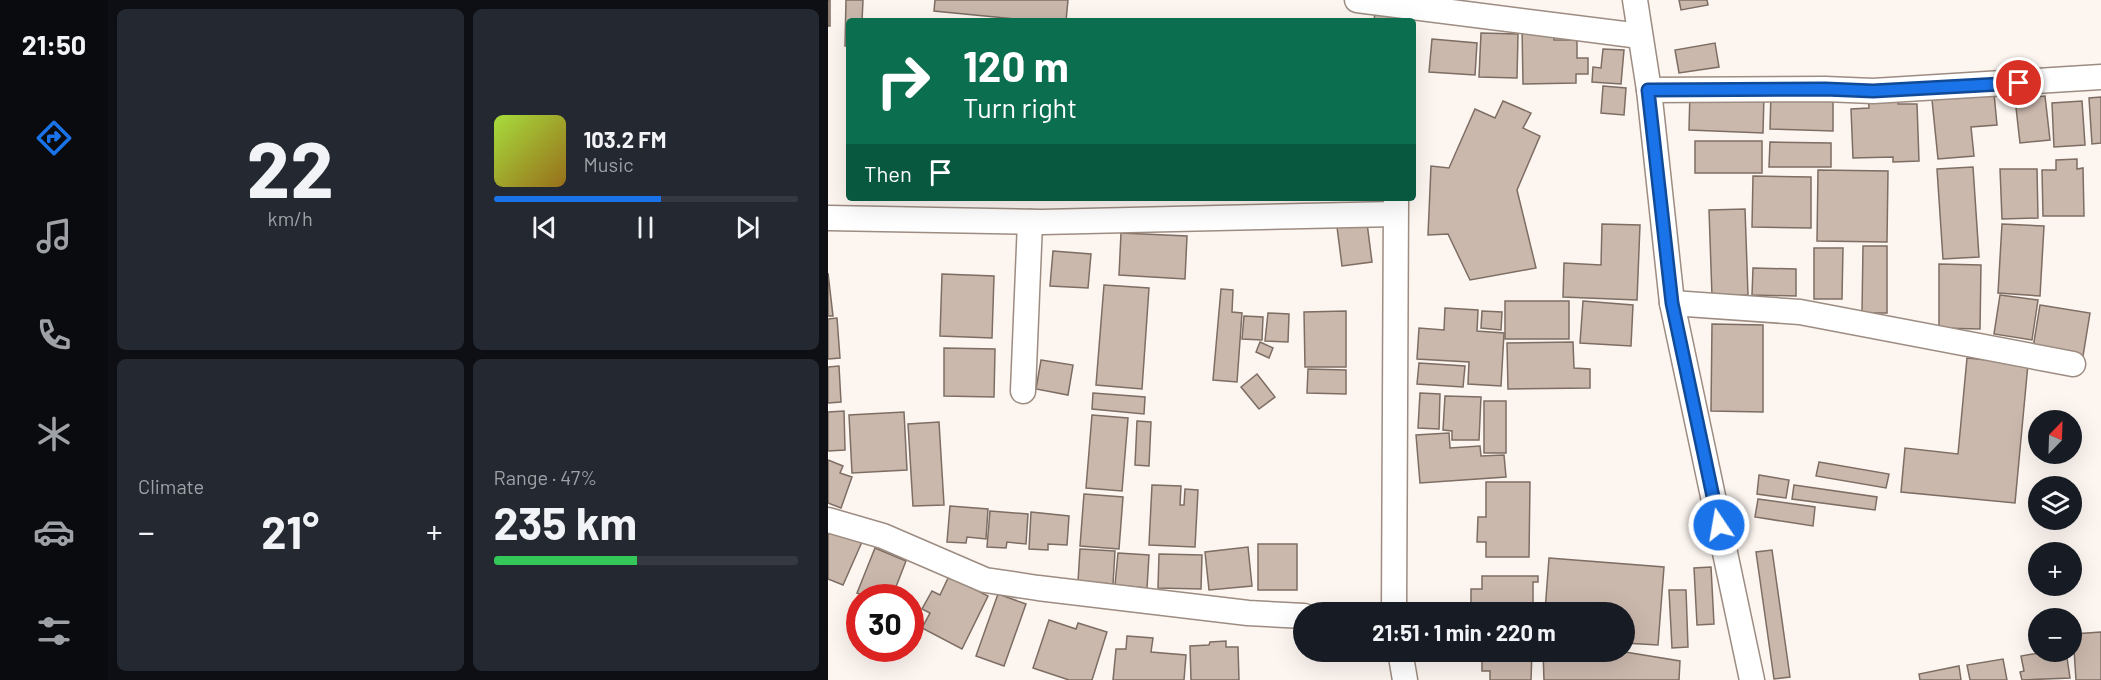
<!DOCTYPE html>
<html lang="en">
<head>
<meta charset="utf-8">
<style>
  body { margin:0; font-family:Barlow,sans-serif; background:#242831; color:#f1f3f6; height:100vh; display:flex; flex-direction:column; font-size:22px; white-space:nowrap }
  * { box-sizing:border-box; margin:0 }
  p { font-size:20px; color:#9ea1a6 }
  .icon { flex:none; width:33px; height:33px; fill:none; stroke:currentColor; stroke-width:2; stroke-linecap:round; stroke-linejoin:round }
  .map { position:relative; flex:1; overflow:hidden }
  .panel { display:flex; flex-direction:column; gap:9px; padding:9px; background:#0d0f14; width:720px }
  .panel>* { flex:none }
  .guide { position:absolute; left:18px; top:18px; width:570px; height:183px; border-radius:6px; box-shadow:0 6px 24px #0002; background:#0b6e4f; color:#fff; overflow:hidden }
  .needle { width:39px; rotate:23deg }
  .buttons { position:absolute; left:1200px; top:410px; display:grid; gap:12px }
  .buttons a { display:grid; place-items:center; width:54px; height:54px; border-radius:50%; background:#171b24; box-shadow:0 6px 24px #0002; font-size:30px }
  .speed { position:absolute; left:18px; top:584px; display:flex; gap:12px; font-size:30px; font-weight:700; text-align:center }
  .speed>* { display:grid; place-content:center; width:78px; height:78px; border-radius:50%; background:#171b24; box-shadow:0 6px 24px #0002; line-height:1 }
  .speed .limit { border:9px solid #d22; background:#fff; color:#111 }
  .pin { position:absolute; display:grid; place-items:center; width:51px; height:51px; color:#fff; margin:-26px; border:3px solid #fff; border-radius:50%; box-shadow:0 2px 6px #0007 }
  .me { position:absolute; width:66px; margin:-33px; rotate:348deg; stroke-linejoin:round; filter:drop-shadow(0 0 4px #0008) }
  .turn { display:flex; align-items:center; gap:21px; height:126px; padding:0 18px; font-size:27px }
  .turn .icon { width:78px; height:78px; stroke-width:2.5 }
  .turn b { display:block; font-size:42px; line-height:51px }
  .then { display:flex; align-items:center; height:57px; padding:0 18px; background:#0003; gap:12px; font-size:22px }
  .big { font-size:45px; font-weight:700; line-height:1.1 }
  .panel .tile { flex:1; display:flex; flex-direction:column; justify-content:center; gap:9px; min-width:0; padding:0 21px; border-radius:9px; background:#242831 }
  .panel .dial { align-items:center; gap:0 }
  .dial b { font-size:78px; line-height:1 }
  .song { display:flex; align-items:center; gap:18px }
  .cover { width:72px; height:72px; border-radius:9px; background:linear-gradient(135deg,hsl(80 70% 55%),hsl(40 70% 35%)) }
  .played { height:6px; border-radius:3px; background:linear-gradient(90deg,#1a73e8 55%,#363941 55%) }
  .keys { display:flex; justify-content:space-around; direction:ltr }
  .heat { display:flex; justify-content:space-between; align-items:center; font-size:33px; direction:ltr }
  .charge { height:9px; border-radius:4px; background:linear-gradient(90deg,#34c759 47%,#363941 0) }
  .panel .tiles { flex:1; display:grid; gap:9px; grid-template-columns:repeat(2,1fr) }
  .trip { position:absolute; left:465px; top:602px; width:342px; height:60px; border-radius:30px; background:#171b24; box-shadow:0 6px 24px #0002; font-weight:700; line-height:60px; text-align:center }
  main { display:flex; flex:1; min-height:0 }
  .tab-bar { display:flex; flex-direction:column; width:108px; justify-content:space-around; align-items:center; background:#090b0e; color:#9ea1a6 }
  .tab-bar .icon { width:42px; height:42px }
  .tab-bar .on { color:#1a73e8 }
  .tab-bar b { font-size:27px; color:#f1f3f6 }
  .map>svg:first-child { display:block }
  .building { fill:#cbb8ad; stroke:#7d6d63; stroke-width:1.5 }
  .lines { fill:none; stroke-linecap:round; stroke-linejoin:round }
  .street-casing { stroke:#9d8c81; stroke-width:27 }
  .street { stroke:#fff; stroke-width:24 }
  .route-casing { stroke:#114b97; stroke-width:15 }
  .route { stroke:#1a73e8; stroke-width:10 }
</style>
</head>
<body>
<main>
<nav class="tab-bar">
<b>21:50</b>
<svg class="icon on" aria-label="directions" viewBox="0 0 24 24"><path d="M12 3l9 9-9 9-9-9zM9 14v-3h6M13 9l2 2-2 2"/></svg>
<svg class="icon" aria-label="music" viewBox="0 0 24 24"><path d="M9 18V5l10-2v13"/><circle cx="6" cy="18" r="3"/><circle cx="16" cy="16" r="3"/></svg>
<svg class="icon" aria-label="phone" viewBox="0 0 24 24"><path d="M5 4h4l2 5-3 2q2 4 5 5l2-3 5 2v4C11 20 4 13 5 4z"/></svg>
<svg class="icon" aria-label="climate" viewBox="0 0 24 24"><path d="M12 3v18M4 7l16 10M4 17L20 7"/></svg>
<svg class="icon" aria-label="car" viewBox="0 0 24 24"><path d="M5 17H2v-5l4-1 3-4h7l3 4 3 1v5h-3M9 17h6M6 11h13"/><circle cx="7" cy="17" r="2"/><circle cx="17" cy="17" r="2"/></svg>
<svg class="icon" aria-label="filters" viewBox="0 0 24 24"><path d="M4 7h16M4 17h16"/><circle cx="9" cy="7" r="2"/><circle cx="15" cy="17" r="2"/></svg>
</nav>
<section class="panel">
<div class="tiles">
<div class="tile dial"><b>22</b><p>km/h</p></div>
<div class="tile">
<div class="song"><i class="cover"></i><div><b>103.2 FM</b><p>Music</p></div></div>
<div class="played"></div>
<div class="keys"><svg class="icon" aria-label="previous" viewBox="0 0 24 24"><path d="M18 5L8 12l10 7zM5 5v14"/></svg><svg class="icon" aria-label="pause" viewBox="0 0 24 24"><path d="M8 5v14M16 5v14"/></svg><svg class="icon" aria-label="next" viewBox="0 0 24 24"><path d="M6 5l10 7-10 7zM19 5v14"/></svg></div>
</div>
<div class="tile"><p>Climate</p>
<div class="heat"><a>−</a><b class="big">21°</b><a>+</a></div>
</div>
<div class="tile"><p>Range · 47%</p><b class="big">235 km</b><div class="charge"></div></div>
</div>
</section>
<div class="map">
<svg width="1273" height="680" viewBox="0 0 1273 680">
  <rect width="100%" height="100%" fill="#fcf5f0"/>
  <g class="building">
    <rect x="0" y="0" width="2" height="26"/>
    <path d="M18,0H35L34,21H21V46H17Z"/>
    <path d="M107,0H240L238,21H208L106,11Z"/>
    <path d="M851,0H879L880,5L853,10Z"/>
    <path d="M547,12L573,14V21H546Z"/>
    <path d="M694,27H726V40H749V58H760V74H748V83L695,84Z"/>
    <path d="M653,33L690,34L689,78L651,77Z"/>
    <path d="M604,39L649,43L647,75L601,72Z"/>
    <path d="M887,43L891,67L851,73L847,50Z"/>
    <path d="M775,49L796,50L793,84L764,82L765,67L773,68Z"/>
    <path d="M775,86L798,88L796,115L773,113Z"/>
    <path d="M862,91L936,94L935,133L861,130Z"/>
    <path d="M943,92L1005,94V131L942,129Z"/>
    <path d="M1166,93L1169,125L1143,127L1146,156L1110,159L1104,100Z"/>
    <path d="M1070,95V104H1089L1091,161L1065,162V157L1025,158L1023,109L1041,108L1040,96Z"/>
    <path d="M1217,96L1222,140L1192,143L1187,99Z"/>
    <path d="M1273,97V143L1264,144L1261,98Z"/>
    <path d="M675,101L703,113L695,128L712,136L689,190L708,268L642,280L620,234L600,235L603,166L621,168L647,109L667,118Z"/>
    <path d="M1254,101L1257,145L1226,147L1224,103Z"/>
    <rect x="867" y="141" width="67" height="32"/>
    <path d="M942,142L1003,143V167H941Z"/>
    <path d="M1249,159V169L1255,168L1256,216H1215L1214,170H1228V160Z"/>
    <path d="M1145,167L1151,257L1115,259L1109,169Z"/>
    <path d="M1172,169H1209L1210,218L1174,219Z"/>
    <path d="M990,170L1060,171L1059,242L989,241Z"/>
    <path d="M925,176L983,177V228L924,227Z"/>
    <path d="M917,209L920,295L884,296L881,210Z"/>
    <path d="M539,223L544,262L514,266L509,227Z"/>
    <path d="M774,224L812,225L809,300L735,297L736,263L773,265Z"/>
    <path d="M1174,224L1216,226L1212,296L1170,293Z"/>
    <path d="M293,233L359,236L357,279L291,275Z"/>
    <path d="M1035,246H1059V313H1034Z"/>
    <path d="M986,248H1015L1014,299H986Z"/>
    <path d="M225,251L263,254L260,288L222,286Z"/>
    <path d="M1111,264L1153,265L1152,329L1111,328Z"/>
    <path d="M925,268L968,269V296L924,295Z"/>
    <path d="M0,273L5,316H0Z"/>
    <path d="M114,274L166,276L164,338L112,336Z"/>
    <path d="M276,285L321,288L314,389L268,385Z"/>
    <path d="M393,289L405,290L404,312L414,313L409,382L385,380Z"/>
    <path d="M1172,295L1210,300L1204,340L1166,334Z"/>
    <rect x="677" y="301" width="64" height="38"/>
    <path d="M755,301L805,305L803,346L752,343Z"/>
    <path d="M1212,305L1262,313L1255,356L1205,348Z"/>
    <path d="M617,308L650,310L649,331L676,333L673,386L640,384L641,362L589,359L591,328L616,330Z"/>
    <path d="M518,311V367H477L476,312Z"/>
    <path d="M654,311L674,312L673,330L653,328Z"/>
    <path d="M440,313L461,314L460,342L437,341Z"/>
    <path d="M416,316L435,317L434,340L414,339Z"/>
    <path d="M9,318L12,358L0,359V319Z"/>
    <path d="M884,324L935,325V412L883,411Z"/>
    <path d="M432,342L445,348L441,358L428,352Z"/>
    <path d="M745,342L746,368L762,369V388L680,389L679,343Z"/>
    <path d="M116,348L167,349L166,397L116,396Z"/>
    <path d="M1139,358L1200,364L1187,503L1073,492L1077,448L1130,454Z"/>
    <path d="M213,360L245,365L240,395L208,389Z"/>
    <path d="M591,363L637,366L635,387L589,384Z"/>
    <path d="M11,366L13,402L0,403V367Z"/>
    <path d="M480,369L518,370V394L479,393Z"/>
    <path d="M429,374L447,397L431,409L413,387Z"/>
    <path d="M265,393L317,397L316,414L264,409Z"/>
    <path d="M592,393L612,394L611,429L590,428Z"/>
    <path d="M617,396L653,397L651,440H624V431L615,430Z"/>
    <rect x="656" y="401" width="22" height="52"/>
    <path d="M16,411L17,450L0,451V412Z"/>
    <path d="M76,412L79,470L24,473L21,415Z"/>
    <path d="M264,415L300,418L294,491L258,488Z"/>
    <path d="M309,421L323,422L321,466L307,465Z"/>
    <path d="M111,422L116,505L85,506L80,424Z"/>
    <path d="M621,433L622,448L652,446L653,456L676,455L678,477L592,483L588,435Z"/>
    <path d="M0,460L15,466L12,473L24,477L13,508L0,503Z"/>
    <path d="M991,462L1061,474L1058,488L988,476Z"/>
    <path d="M931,475L961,480L958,498L929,494Z"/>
    <path d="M658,482H702L701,557H658V542H649L650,517H658Z"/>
    <path d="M324,485L353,486L352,505H356L357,489L370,490L367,547L321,545Z"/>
    <path d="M966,485L1049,497L1047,510L964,499Z"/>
    <path d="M256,494L295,497L291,549L252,546Z"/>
    <path d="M930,499L987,507L985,526L927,517Z"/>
    <path d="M122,506L160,509L158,539L139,537L138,543L119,542Z"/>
    <path d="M162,511L200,514L198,544L179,542L178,548L159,547Z"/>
    <path d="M203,512L241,516L239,545L220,544V550L201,549Z"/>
    <path d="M3,528L34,542L15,585L0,579V535Z"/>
    <rect x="430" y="544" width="39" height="46"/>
    <path d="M420,547L424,586L381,590L377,552Z"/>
    <path d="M47,548L78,561L64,597H39L29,593Z"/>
    <path d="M252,549L287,551L285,584L250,582Z"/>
    <path d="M944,550L962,677L946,679L928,552Z"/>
    <path d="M290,553L321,555L319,588L287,585Z"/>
    <path d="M331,554L374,555L373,589L330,588Z"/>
    <path d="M721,558L836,567L830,645L796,643V612H717Z"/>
    <path d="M883,567L886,624L869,625L866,568Z"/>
    <path d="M121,576L160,596L134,649L94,628L102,613L94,609L104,591L112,595Z"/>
    <path d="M654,576H710V582H705V612H643V589H654Z"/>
    <path d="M841,590H858L860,647L844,648Z"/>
    <path d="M170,594L198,604L176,666L148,656Z"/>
    <path d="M221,620L248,629L250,623L279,632L264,680H241L205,668Z"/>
    <path d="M1273,632V680H1248L1245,634Z"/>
    <path d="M299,636L325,638L323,652L358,655L356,680H285L288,649H298Z"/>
    <path d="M398,641V647H410L411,680H363L362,646L381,645L382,642Z"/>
    <path d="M654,651H704L703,680H662V671H654Z"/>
    <path d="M715,651H791L852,661L851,680H716Z"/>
    <path d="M1223,651H1238L1242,678L1194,680L1192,672L1196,671L1193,656Z"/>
    <path d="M1175,659L1179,680H1142L1139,665Z"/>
    <path d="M1131,666L1133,680H1092L1091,674Z"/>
  </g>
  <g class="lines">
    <g class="street-casing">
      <g id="street">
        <path d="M529,0L812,36"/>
        <path d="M807,0L821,90L844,303L924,680"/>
        <path d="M821,90L997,89L1045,91L1273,77"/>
        <path d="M0,218L214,222L567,214"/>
        <path d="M844,303L972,312L1245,364"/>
        <path d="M195,391L202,222"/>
        <path d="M0,520L55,536L157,580L210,588L420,613L476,616"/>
        <path d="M566,612L568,198"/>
        <path d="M572,651L577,680"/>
      </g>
    </g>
    <use href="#street" class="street"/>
  </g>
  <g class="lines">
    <g class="route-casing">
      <path id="route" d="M891,525L844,303L820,90L997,89L1045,91L1191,83"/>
    </g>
    <use href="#route" class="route"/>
  </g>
</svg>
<div class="buttons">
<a><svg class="needle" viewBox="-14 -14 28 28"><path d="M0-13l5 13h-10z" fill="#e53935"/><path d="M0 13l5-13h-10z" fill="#9ea1a6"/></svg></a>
<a><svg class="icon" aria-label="layers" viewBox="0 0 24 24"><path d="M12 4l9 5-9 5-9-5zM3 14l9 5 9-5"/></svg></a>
<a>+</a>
<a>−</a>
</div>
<div class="speed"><div class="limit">30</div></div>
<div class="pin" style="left:1191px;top:83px;background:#d93025"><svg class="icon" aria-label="arrive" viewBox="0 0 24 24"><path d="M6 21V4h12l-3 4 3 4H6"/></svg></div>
<svg class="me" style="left:891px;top:525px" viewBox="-20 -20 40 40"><circle r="17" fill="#1a73e8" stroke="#fff" stroke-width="3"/><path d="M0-11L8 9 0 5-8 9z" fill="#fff"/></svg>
<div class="trip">21:51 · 1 min · 220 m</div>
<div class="guide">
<div class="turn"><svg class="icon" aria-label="right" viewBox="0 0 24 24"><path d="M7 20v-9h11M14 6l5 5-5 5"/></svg><div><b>120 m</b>Turn right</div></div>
<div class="then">Then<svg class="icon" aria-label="arrive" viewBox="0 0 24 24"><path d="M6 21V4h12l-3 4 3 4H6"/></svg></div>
</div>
</div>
</main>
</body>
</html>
